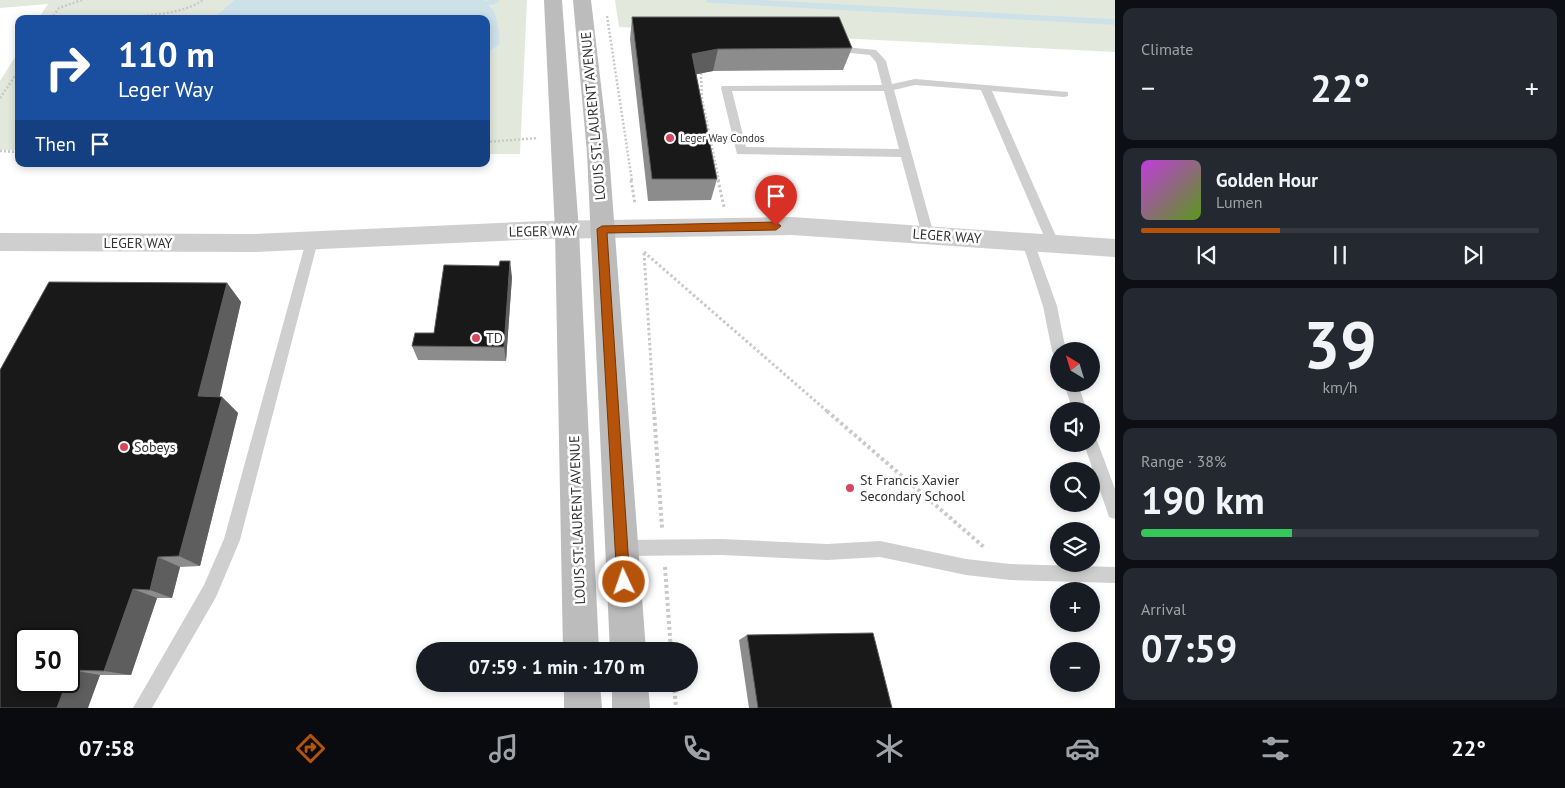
<!DOCTYPE html>
<html lang="en">
<head>
<meta charset="utf-8">
<style>
  body { margin:0; font-family:"PT Sans",sans-serif; background:#242831; color:#f1f3f6; height:100vh; display:flex; flex-direction:column; font-size:19px; white-space:nowrap }
  * { box-sizing:border-box; margin:0 }
  p { font-size:16px; color:#9ea1a6 }
  .icon { flex:none; width:28px; height:28px; fill:none; stroke:currentColor; stroke-width:2; stroke-linecap:round; stroke-linejoin:round }
  .map { position:relative; flex:1; overflow:hidden }
  .details { display:flex; flex-direction:column; gap:8px; padding:8px; background:#0d0f14; width:450px }
  .details>* { flex:none }
  .hud { position:absolute; left:15px; top:15px; width:475px; height:152px; border-radius:10px; box-shadow:0 2px 8px #0003; background:#1a4fa0; color:#fff; overflow:hidden }
  .needle { width:32px; rotate:322deg }
  .tools { position:absolute; left:1050px; top:342px; display:grid; gap:10px }
  .tools a { display:grid; place-items:center; width:50px; height:50px; border-radius:50%; background:#171b24; box-shadow:0 2px 8px #0003; font-size:25px }
  .speed { position:absolute; left:15px; top:628px; display:flex; gap:10px; font-size:25px; font-weight:700; text-align:center }
  .speed>* { display:grid; place-content:center; width:65px; height:65px; border-radius:50%; background:#171b24; box-shadow:0 2px 8px #0003; line-height:1 }
  .speed .limit { border:2px solid #111; border-radius:8px; background:#fff; color:#111 }
  .pin { position:absolute; display:grid; place-items:center; width:42px; height:42px; color:#fff; margin:-51px -21px; border-radius:50% 50% 50% 0; rotate:-45deg; box-shadow:0 0 5px #0007 }
  .pin .icon { rotate:45deg }
  .me { position:absolute; width:55px; margin:-28px; rotate:357deg; stroke-linejoin:round; filter:drop-shadow(0 0 4px #0008) }
  .turn { display:flex; align-items:center; gap:18px; height:105px; padding:0 20px; font-size:22px }
  .turn .icon { width:65px; height:65px; stroke-width:2.5 }
  .turn b { display:block; font-size:35px; line-height:42px }
  .then { display:flex; align-items:center; height:48px; padding:0 20px; background:#0003; gap:10px; font-size:19px }
  .big { font-size:38px; font-weight:700; line-height:1.1 }
  .details .widget { flex:1; display:flex; flex-direction:column; justify-content:center; gap:8px; min-width:0; padding:0 18px; border-radius:10px; background:#242831 }
  .details .dial { align-items:center; gap:0 }
  .dial b { font-size:65px; line-height:1 }
  .song { display:flex; align-items:center; gap:15px }
  .cover { width:60px; height:60px; border-radius:8px; background:linear-gradient(135deg,hsl(290 70% 55%),hsl(90 70% 35%)) }
  .played { height:5px; border-radius:2px; background:linear-gradient(90deg,#b45309 35%,#363941 35%) }
  .keys { display:flex; justify-content:space-around; direction:ltr }
  .heat { display:flex; justify-content:space-between; align-items:center; font-size:28px; direction:ltr }
  .charge { height:8px; border-radius:4px; background:linear-gradient(90deg,#34c759 38%,#363941 0) }
  .trip { position:absolute; left:416px; top:642px; width:282px; height:50px; border-radius:25px; background:#171b24; box-shadow:0 2px 8px #0003; font-weight:700; line-height:50px; text-align:center }
  .tabs { display:flex; height:80px; justify-content:space-around; align-items:center; background:#090b0e; color:#9ea1a6 }
  .tabs .icon { width:35px; height:35px }
  .tabs .current { color:#b45309 }
  .tabs b { font-size:22px; color:#f1f3f6 }
  main { display:flex; flex:1; min-height:0 }
  .map>svg:first-child { display:block }
  .green { fill:#e3e8dc }
  .water { fill:#cde1e8 }
  .lines { fill:none; stroke-linecap:round; stroke-linejoin:round }
  .stream { stroke:#cde1e8; stroke-width:5.5 }
  .path-far2 { stroke:#c9c9c9; stroke-width:2.5; stroke-dasharray:2 2; stroke-linecap:butt }
  .path-far1 { stroke:#c9c9c9; stroke-width:3; stroke-dasharray:2.5 2.5; stroke-linecap:butt }
  .path { stroke:#c9c9c9; stroke-width:4; stroke-dasharray:3 3; stroke-linecap:butt }
  .service { fill:#cfcfcf; fill-rule:evenodd }
  .tertiary { fill:#cfcfcf; fill-rule:evenodd }
  .secondary { fill:#bcbcbc; fill-rule:evenodd }
  .wall { fill:#8c8c8c }
  .shaded-wall { fill:#5e5e5e }
  .building { fill:#191919; stroke:#5e5e5e }
  .route { fill:#b45309; stroke:#753606 }
  .poi-dot { fill:#d6475f; stroke:#fff; stroke-width:2 }
  .labels { text-anchor:middle; dominant-baseline:central; stroke-width:5; stroke-linejoin:round; paint-order:stroke }
  .far-poi-label { font-size:11px; fill:#323232; stroke:#fff; text-anchor:start }
  .street-label { font-size:14px; fill:#323232; stroke:#fff }
  .poi-label { font-size:14px; fill:#323232; stroke:#fff; text-anchor:start }
</style>
</head>
<body>
<main>
<div class="map">
<svg width="1115" height="708" viewBox="0 0 1115 708">
  <rect width="100%" height="100%" fill="#fff"/>
  <g class="green">
    <path d="M0,0H234L212,19H38L48,4L0,8Z"/>
    <path d="M485,0H527L520,154H486V54L500,44L491,5Z"/>
    <path d="M615,0H1115V52L619,27Z"/>
    <path d="M19,51V150H0V81Z"/>
  </g>
  <path class="water" d="M234,0H485C498,11 499,28 500,44L486,54V19H212Z"/>
  <g class="lines">
    <g class="stream">
      <path d="M709,0L1115,22"/>
      <path d="M481,6L497,0"/>
    </g>
    <g class="path-far2">
      <path d="M607,16L632,181"/>
      <path d="M51,19L59,8L82,0"/>
      <path d="M75,19C114,14 170,22 203,0"/>
      <path d="M701,73L702,99L719,181"/>
      <path d="M0,98L19,70"/>
      <path d="M486,142L538,138"/>
      <path d="M0,151L19,152"/>
    </g>
    <g class="path-far1">
      <path d="M631,180L635,204"/>
      <path d="M718,180L724,207"/>
      <path d="M644,252L828,412"/>
      <path d="M644,253L654,412"/>
    </g>
    <g class="path">
      <path d="M654,411L662,528"/>
      <path d="M827,411L985,548"/>
      <path d="M665,567L671,651"/>
      <path d="M674,684L676,708"/>
    </g>
    <g class="service">
      <path d="M834,46L876,50L886,61L892,84L915,79L1068,92V96L1064,97L992,91L1059,243L1057,246H1049L1047,243L981,90L915,85L894,90L934,235L928,240L922,235L901,157L737,154L721,88L722,86L882,85L876,62L870,55L831,51V47ZM732,91H884L899,149L746,147Z"/>
      <path d="M312,236L316,238L318,241L240,540L216,597L152,708H133L204,585L224,539L306,241L308,238Z"/>
      <path d="M1028,237L1032,239L1034,242L1057,306L1066,351H1059V357L1054,355L1052,351L1043,306L1022,242L1024,239Z"/>
      <path d="M1064,384H1078L1087,411H1073Z"/>
      <path d="M1091,436L1096,438L1115,489V519L1109,517L1107,511L1084,444H1091Z"/>
      <path d="M722,539L827,544L880,541L966,559L1010,564L1115,567V583L1010,580L966,575L880,557L827,560L722,555L621,556L615,554L613,548L615,542L621,540Z"/>
    </g>
    <path class="tertiary" d="M792,217L1115,239V257L792,235L543,239L253,252L0,251V233L253,234L543,221Z"/>
    <g class="secondary">
      <path d="M544,0H562L579,231L599,651H563L555,231Z"/>
      <path d="M573,0H591L609,153L646,651H610L587,153Z"/>
      <path d="M564,684H600L602,708H564Z"/>
      <path d="M612,684H648L650,708H612Z"/>
    </g>
  </g>
  <g class="wall">
    <path d="M632,17L852,48L843,70L713,71L696,74L717,179L711,200L648,201L630,39Z"/>
    <path d="M512,277L506,361L418,360L412,346L434,333Z"/>
    <path d="M227,283L241,302L219,397H222L238,413L200,566L180,567L172,598H157L131,675H100L90,701L0,708Z"/>
    <path d="M747,635L892,708H749L739,640Z"/>
  </g>
  <g class="shaded-wall">
    <path d="M718,49L713,71L688,76L692,54Z"/>
    <path d="M510,261L512,277L506,361L504,347Z"/>
    <path d="M227,283L241,302L216,413L198,396Z"/>
    <path d="M222,397L238,413L200,566L179,556Z"/>
    <path d="M158,557L180,567L172,598L150,590Z"/>
    <path d="M133,589L157,598L131,675L104,671Z"/>
    <path d="M71,670L100,675L88,708H57L67,681H69V677Z"/>
  </g>
  <g class="building">
    <path d="M632,17H839L852,48L718,49L692,54L717,179H652Z"/>
    <path d="M500,261H510L504,347L412,346L415,333H434L444,265L499,266Z"/>
    <path d="M49,282L227,283L198,396L222,397L179,556L158,557L150,590L133,589L104,671L71,670L69,677V639H26V681H67L57,708H0V370Z"/>
    <path d="M873,633L892,708H758L747,635Z"/>
  </g>
  <path class="route" d="M776,222L781,226L776,230L607,233L630,582L628,587L624,589L619,587L617,582L597,229L602,226Z"/>
  <g class="poi-dot">
    <circle cx="670" cy="138" r="5"/>
    <circle cx="476" cy="338" r="5"/>
    <circle cx="124" cy="447" r="5"/>
    <circle cx="850" cy="488" r="5"/>
  </g>
  <g class="labels">
    <g class="far-poi-label">
      <text x="680" y="138">Leger Way Condos</text>
    </g>
    <g class="street-label">
      <text transform="translate(593 116) rotate(-95)">LOUIS ST. LAURENT AVENUE</text>
      <text transform="translate(543 231) rotate(-1)">LEGER WAY</text>
      <text transform="translate(947 236) rotate(4)">LEGER WAY</text>
      <text x="138" y="243">LEGER WAY</text>
      <text transform="translate(577 520) rotate(-92)">LOUIS ST. LAURENT AVENUE</text>
    </g>
    <g class="poi-label">
      <text x="486" y="338">TD</text>
      <text x="134" y="447">Sobeys</text>
      <text x="860" y="480">St Francis Xavier<tspan x="860" dy="16">Secondary School</tspan></text>
    </g>
  </g>
</svg>
<div class="tools">
<a><svg class="needle" viewBox="-14 -14 28 28"><path d="M0-13l5 13h-10z" fill="#e53935"/><path d="M0 13l5-13h-10z" fill="#9ea1a6"/></svg></a>
<a><svg class="icon" aria-label="sound" viewBox="0 0 24 24"><path d="M4 9h4l5-4v14l-5-4H4zM17 9q2 3 0 6"/></svg></a>
<a><svg class="icon" aria-label="search" viewBox="0 0 24 24"><circle cx="10" cy="10" r="6"/><path d="M15 15l6 6"/></svg></a>
<a><svg class="icon" aria-label="layers" viewBox="0 0 24 24"><path d="M12 4l9 5-9 5-9-5zM3 14l9 5 9-5"/></svg></a>
<a>+</a>
<a>−</a>
</div>
<div class="speed"><div class="limit">50</div></div>
<div class="pin" style="left:776px;top:226px;background:#d93025"><svg class="icon" aria-label="arrive" viewBox="0 0 24 24"><path d="M6 21V4h12l-3 4 3 4H6"/></svg></div>
<svg class="me" style="left:624px;top:582px" viewBox="-20 -20 40 40"><circle r="17" fill="#b45309" stroke="#fff" stroke-width="3"/><path d="M0-11L8 9 0 5-8 9z" fill="#fff"/></svg>
<div class="trip">07:59 · 1 min · 170 m</div>
<div class="hud">
<div class="turn"><svg class="icon" aria-label="right" viewBox="0 0 24 24"><path d="M7 20v-9h11M14 6l5 5-5 5"/></svg><div><b>110 m</b>Leger Way</div></div>
<div class="then">Then<svg class="icon" aria-label="arrive" viewBox="0 0 24 24"><path d="M6 21V4h12l-3 4 3 4H6"/></svg></div>
</div>
</div>
<section class="details">
<div class="widget"><p>Climate</p>
<div class="heat"><a>−</a><b class="big">22°</b><a>+</a></div>
</div>
<div class="widget">
<div class="song"><i class="cover"></i><div><b>Golden Hour</b><p>Lumen</p></div></div>
<div class="played"></div>
<div class="keys"><svg class="icon" aria-label="previous" viewBox="0 0 24 24"><path d="M18 5L8 12l10 7zM5 5v14"/></svg><svg class="icon" aria-label="pause" viewBox="0 0 24 24"><path d="M8 5v14M16 5v14"/></svg><svg class="icon" aria-label="next" viewBox="0 0 24 24"><path d="M6 5l10 7-10 7zM19 5v14"/></svg></div>
</div>
<div class="widget dial"><b>39</b><p>km/h</p></div>
<div class="widget"><p>Range · 38%</p><b class="big">190 km</b><div class="charge"></div></div>
<div class="widget"><p>Arrival</p><b class="big">07:59</b></div>
</section>
</main>
<nav class="tabs">
<b>07:58</b>
<svg class="icon current" aria-label="directions" viewBox="0 0 24 24"><path d="M12 3l9 9-9 9-9-9zM9 14v-3h6M13 9l2 2-2 2"/></svg>
<svg class="icon" aria-label="music" viewBox="0 0 24 24"><path d="M9 18V5l10-2v13"/><circle cx="6" cy="18" r="3"/><circle cx="16" cy="16" r="3"/></svg>
<svg class="icon" aria-label="phone" viewBox="0 0 24 24"><path d="M5 4h4l2 5-3 2q2 4 5 5l2-3 5 2v4C11 20 4 13 5 4z"/></svg>
<svg class="icon" aria-label="climate" viewBox="0 0 24 24"><path d="M12 3v18M4 7l16 10M4 17L20 7"/></svg>
<svg class="icon" aria-label="car" viewBox="0 0 24 24"><path d="M5 17H2v-5l4-1 3-4h7l3 4 3 1v5h-3M9 17h6M6 11h13"/><circle cx="7" cy="17" r="2"/><circle cx="17" cy="17" r="2"/></svg>
<svg class="icon" aria-label="filters" viewBox="0 0 24 24"><path d="M4 7h16M4 17h16"/><circle cx="9" cy="7" r="2"/><circle cx="15" cy="17" r="2"/></svg>
<b>22°</b>
</nav>
</body>
</html>
